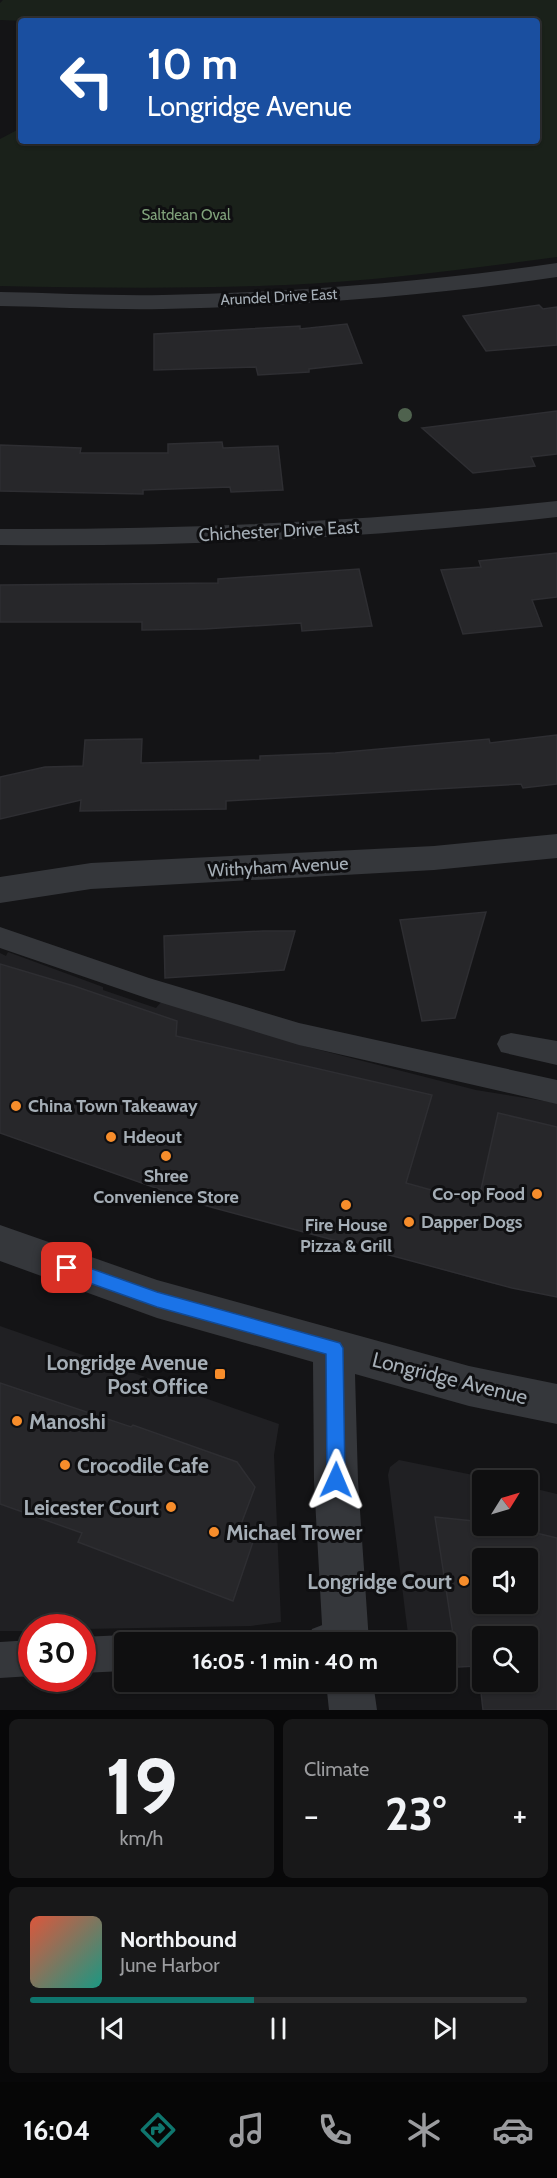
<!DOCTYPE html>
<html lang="en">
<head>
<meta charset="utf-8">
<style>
  body { margin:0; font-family:Cabin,sans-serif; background:#181819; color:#f1f3f6; height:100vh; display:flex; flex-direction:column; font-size:22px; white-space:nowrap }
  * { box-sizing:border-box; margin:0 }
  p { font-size:20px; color:#9b9c9f }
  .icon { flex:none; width:33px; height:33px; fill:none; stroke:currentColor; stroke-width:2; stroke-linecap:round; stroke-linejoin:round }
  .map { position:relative; height:1710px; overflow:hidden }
  .side { display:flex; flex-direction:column; gap:9px; padding:9px; background:#080809; flex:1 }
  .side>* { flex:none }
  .top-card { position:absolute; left:18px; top:18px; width:522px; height:126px; border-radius:6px; box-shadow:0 2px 4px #0004,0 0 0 2px #2f2f30; background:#1a4fa0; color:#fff; overflow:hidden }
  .needle { width:39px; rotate:53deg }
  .tools { position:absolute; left:472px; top:1470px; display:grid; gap:12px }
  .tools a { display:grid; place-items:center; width:66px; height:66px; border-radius:6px; background:#0f0f10; box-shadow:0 2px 4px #0004,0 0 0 2px #2f2f30; font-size:30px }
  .speed { position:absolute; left:18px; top:1614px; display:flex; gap:12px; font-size:30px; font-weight:700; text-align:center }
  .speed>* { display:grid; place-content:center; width:78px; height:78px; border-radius:50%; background:#0f0f10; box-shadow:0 2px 4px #0004,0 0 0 2px #2f2f30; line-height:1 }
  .speed .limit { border:9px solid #d22; background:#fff; color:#111 }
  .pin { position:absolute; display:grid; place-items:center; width:51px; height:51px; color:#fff; margin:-26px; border-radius:12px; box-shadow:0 3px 9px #0006 }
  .me { position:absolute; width:66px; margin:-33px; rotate:1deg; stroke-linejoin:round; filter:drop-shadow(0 0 4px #0008) }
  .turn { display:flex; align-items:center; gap:21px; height:126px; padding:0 30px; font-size:27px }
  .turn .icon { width:78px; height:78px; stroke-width:2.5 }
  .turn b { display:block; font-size:42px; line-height:51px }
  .big { font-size:45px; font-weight:700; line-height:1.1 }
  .side .widget { flex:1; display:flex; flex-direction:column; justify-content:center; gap:9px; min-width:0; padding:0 21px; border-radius:9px; background:#181819 }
  .side .dial { align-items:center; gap:0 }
  .dial b { font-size:78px; line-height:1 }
  .song { display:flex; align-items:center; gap:18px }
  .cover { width:72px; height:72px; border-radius:9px; background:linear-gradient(135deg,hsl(10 70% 55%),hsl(170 70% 35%)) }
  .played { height:6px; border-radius:3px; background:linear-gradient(90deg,#0f766e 45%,#2f2f30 45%) }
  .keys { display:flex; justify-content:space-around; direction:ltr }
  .heat { display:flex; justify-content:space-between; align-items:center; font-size:33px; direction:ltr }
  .side .tiles { flex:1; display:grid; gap:9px; grid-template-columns:1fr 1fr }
  .widget:last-child { grid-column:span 2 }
  .trip { position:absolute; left:114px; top:1632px; width:342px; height:60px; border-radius:6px; background:#0f0f10; box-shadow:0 2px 4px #0004,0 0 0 2px #2f2f30; font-weight:700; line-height:60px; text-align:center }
  .tab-bar { display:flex; height:96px; justify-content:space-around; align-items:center; background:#060606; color:#9b9c9f }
  .tab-bar .icon { width:42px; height:42px }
  .tab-bar .current { color:#0f766e }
  .tab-bar b { font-size:27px; color:#f1f3f6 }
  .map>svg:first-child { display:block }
  .built { fill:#202023; fill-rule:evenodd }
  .green { fill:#1a211a }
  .building { fill:#27272a; stroke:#2e2e32; stroke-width:1.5; fill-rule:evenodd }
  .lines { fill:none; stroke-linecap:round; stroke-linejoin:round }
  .service { fill:#35373b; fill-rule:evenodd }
  .minor { fill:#35373b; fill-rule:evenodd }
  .tree { fill:#4f624e }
  .route { fill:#1a73e8; stroke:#114b97; stroke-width:1.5 }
  .poi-dot { fill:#f78d2b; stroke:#0f0f11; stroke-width:2 }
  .labels { text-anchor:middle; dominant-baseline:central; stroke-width:6; stroke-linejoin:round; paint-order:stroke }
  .far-park-label { font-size:15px; fill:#80a27b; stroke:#0f0f11 }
  .far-street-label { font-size:15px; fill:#a5aeb6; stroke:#0f0f11 }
  .street-label { font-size:18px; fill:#a5aeb6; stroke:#0f0f11 }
  .poi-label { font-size:18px; font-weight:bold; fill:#a5aeb6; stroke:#0f0f11; text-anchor:start }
  .near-poi-label { font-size:21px; font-weight:bold; fill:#a5aeb6; stroke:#0f0f11; text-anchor:end }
  .near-street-label { font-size:21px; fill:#a5aeb6; stroke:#0f0f11 }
</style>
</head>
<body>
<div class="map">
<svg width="557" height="1710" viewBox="0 0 557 1710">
  <rect width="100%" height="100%" fill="#141416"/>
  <g class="built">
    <path d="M8,952L103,987V990L156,1008L162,1001L308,1047L476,1090L557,1103V1297L490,1283L180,1197L0,1133V953L6,956Z"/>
    <path d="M0,1326L279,1424L274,1455L281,1622L251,1626L83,1629L82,1628H32L31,1631H0Z"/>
    <path d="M399,1460L498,1480H483V1526H528V1487L557,1494V1663L528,1636H483V1666L446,1668V1642H409L388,1475L390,1467ZM483,1558H528V1604H483Z"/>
  </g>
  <path class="green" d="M3,0H557V257C467,269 377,281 286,285C191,289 95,288 0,286V139L21,128V141H537V21H24L0,20V3Z"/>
  <g class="building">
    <path d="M539,305L543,309L557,307V345L486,351L463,316Z"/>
    <path d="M347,324L362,363L309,369V372L258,375L256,367L154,370V334L300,326V329Z"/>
    <path d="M557,411V454L531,457L535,466L473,473L422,428Z"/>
    <path d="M222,442L223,448L278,446L283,490L231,492L230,487L143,490V494L0,491V445L81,448L80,453H168V444Z"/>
    <path d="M557,553V597L532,600L542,626L463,634L441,570L481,567L479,561Z"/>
    <path d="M359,569L372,626L302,631L301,623L204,629L142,630V622H0V585L218,583V579Z"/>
    <path d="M557,735V784L523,788L521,784L226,801V809L80,811L81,800L0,819V777L45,767L83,766L85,740L142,739L141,763L260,760V756L335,753L489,739L490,743Z"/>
    <path d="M486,912L455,1018L422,1021L400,920Z"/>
    <path d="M263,931H295L284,970L165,978L164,936Z"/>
    <path d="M0,964L74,986L177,1021L176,1036L432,1095L406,1183L478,1203L498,1113L557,1127V1297L512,1288L207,1206L0,1133Z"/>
    <path d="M0,1383L131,1427L133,1425L237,1462L255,1487L240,1527L256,1533L233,1601L78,1542L82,1533L0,1504Z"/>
    <path d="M435,1517L483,1522V1526H507L557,1538V1710H483L478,1666L458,1667ZM483,1558H528V1604H483ZM483,1636H528V1682H483Z"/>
  </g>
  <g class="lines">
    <g class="service">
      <path d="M0,927L149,978L299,1023L557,1080V1104L299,1045L149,999L0,948Z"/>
      <path d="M511,1033L557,1041V1065L501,1052L497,1044L501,1036Z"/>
      <path d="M346,1623L359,1628L363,1642H307L312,1629L325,1624Z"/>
      <path d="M124,1635L138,1642H124V1671L82,1673V1637Z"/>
      <path d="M32,1640V1676L0,1678V1642Z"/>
    </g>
    <g class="minor">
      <path d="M557,263V277C427,296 295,306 163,309C109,310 54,307 0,306V292C54,293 109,296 163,295C295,292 426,282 557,263Z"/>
      <path d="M557,501V517C372,538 187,547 0,545V529C186,530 372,521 557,501Z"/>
      <path d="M557,834V858L434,870L91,889L0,903V877L91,863L434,846Z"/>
      <path d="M0,1225L157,1280L469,1366L557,1384V1424L469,1406L355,1374L358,1481L369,1642H323L314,1481L313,1362L157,1318L0,1261Z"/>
      <path d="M326,1682H373L377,1710H329Z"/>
    </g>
  </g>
  <circle class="tree" cx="405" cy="415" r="7"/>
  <path class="route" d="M67,1260L157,1292L340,1343L343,1348L345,1480L342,1487L336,1489L329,1487L327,1480L326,1354L157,1307L67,1275L61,1273L59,1268L61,1262Z"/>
  <g class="poi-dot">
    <circle cx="16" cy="1106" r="6"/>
    <circle cx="111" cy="1137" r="6"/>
    <circle cx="166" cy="1156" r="6"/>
    <circle cx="537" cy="1194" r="6"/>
    <circle cx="346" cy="1205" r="6"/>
    <circle cx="409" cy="1222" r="6"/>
    <rect x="214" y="1368" width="12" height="12" rx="3"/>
    <circle cx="17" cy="1421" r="6"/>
    <circle cx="65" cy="1465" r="6"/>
    <circle cx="171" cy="1507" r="6"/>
    <circle cx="214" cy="1532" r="6"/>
    <circle cx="464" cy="1581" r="6"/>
  </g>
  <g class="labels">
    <g class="far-park-label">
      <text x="186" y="215">Saltdean Oval</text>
    </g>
    <g class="far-street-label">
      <text transform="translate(279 297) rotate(-3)">Arundel Drive East</text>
    </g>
    <g class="street-label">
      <text transform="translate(279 531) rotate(-3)">Chichester Drive East</text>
      <text transform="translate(278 867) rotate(-3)">Withyham Avenue</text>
    </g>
    <g class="poi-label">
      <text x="28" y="1106">China Town Takeaway</text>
      <text x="123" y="1137">Hdeout</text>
      <text x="166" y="1176" text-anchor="middle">Shree<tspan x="166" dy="21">Convenience Store</tspan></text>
      <text x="525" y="1194" text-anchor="end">Co-op Food</text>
      <text x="421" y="1222">Dapper Dogs</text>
      <text x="346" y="1225" text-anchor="middle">Fire House<tspan x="346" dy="21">Pizza &amp; Grill</tspan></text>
    </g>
    <g class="near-poi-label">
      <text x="208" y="1362">Longridge Avenue<tspan x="208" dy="24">Post Office</tspan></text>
      <text x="29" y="1421" text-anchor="start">Manoshi</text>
      <text x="77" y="1465" text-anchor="start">Crocodile Cafe</text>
      <text x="159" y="1507">Leicester Court</text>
      <text x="226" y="1532" text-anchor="start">Michael Trower</text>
      <text x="452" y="1581">Longridge Court</text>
    </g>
    <g class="near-street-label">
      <text transform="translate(450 1378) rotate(14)">Longridge Avenue</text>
    </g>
  </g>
</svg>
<div class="tools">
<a><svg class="needle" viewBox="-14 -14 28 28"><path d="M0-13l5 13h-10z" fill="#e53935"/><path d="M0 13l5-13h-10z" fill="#9b9c9f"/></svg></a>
<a><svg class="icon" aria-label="sound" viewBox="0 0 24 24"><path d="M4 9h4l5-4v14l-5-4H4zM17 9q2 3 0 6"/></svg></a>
<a><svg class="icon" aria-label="search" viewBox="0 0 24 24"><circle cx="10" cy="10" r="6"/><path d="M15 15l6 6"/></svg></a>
</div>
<div class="speed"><div class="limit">30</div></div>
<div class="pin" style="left:67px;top:1268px;background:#d93025"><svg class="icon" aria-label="arrive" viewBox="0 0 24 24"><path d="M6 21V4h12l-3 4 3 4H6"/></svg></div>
<svg class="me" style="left:336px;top:1480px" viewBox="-20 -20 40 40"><path d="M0-17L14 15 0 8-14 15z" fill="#1a73e8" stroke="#fff" stroke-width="4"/></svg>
<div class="trip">16:05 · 1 min · 40 m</div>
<div class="top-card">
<div class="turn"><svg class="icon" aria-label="left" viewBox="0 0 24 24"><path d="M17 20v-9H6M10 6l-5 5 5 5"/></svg><div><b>10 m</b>Longridge Avenue</div></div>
</div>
</div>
<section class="side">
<div class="tiles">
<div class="widget dial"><b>19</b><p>km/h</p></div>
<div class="widget"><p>Climate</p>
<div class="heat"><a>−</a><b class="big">23°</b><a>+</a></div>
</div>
<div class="widget">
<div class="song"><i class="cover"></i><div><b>Northbound</b><p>June Harbor</p></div></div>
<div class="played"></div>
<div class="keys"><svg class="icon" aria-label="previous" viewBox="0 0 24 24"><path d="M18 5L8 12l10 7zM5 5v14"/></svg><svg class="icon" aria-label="pause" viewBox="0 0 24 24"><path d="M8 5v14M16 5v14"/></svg><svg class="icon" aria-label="next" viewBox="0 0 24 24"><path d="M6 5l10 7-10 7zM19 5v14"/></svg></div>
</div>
</div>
</section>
<nav class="tab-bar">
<b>16:04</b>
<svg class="icon current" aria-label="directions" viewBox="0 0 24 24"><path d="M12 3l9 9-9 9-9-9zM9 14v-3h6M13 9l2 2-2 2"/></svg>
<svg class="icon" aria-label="music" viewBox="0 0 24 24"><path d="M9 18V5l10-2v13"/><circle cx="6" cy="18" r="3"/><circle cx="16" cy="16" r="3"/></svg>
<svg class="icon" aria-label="phone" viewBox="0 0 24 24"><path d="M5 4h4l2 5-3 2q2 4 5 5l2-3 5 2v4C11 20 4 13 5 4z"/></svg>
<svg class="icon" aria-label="climate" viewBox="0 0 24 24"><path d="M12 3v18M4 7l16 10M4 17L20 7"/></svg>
<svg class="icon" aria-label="car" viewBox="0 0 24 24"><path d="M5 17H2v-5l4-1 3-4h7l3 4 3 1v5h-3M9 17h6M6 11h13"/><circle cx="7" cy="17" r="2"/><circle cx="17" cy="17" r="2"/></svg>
</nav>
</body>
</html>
